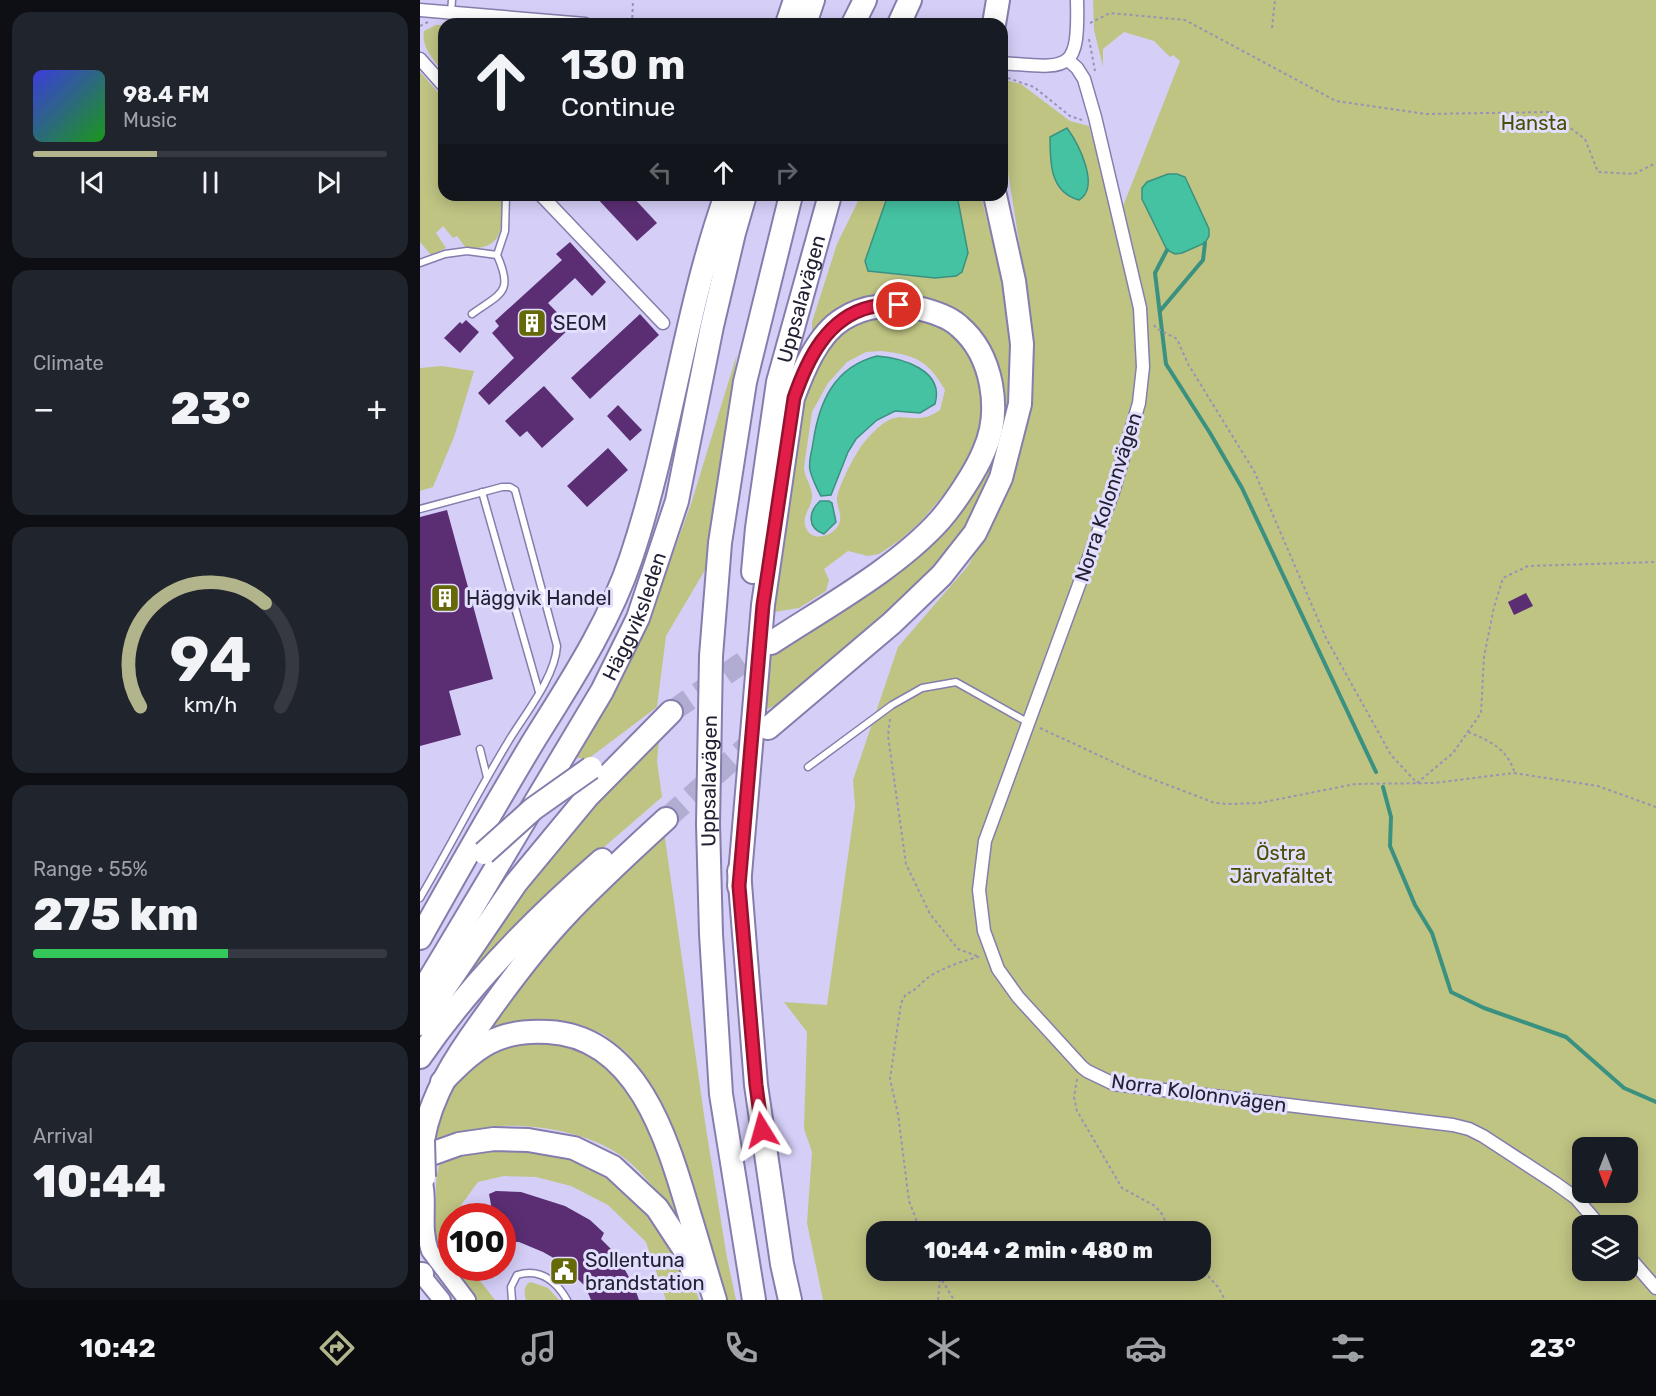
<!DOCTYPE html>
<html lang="en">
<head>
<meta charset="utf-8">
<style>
  body { margin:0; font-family:Rubik,sans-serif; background:#20242c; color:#f1f3f6; height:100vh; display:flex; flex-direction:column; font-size:22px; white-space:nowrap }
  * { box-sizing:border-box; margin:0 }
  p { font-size:20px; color:#9ea1a6 }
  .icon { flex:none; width:33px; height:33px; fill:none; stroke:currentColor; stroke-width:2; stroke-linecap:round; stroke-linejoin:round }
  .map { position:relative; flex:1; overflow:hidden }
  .sheet { display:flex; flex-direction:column; gap:12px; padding:12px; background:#0d0f14; width:420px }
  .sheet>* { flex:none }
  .guide { position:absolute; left:18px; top:18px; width:570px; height:183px; border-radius:18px; box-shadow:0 3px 15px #0003; background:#171b24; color:#f1f3f6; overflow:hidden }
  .needle { width:39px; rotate:180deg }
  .buttons { position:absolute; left:1152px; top:1137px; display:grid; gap:12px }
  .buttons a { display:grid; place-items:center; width:66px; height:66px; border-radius:12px; background:#171b24; box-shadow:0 3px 15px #0003; font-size:30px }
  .speed { position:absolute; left:18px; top:1203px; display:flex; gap:12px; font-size:30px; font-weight:700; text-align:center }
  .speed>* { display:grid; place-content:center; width:78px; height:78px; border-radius:50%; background:#171b24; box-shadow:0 3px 15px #0003; line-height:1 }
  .speed .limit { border:9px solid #d22; background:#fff; color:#111 }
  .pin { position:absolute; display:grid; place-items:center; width:51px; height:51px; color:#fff; margin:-26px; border:3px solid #fff; border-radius:50%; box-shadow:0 2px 6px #0007 }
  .me { position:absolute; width:66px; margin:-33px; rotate:352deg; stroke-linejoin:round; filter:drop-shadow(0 0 4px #0008) }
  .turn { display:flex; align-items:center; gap:21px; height:126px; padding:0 24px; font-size:27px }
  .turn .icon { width:78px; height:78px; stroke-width:2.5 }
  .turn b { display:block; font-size:42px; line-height:51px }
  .lanes { display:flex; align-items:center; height:57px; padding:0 24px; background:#0003; justify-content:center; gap:30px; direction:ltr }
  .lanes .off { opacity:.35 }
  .big { font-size:45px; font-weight:800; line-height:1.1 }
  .sheet .card { flex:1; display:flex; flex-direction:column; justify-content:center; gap:9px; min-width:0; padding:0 21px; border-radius:18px; background:#20242c }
  .sheet .dial { align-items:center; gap:0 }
  .dial svg { height:156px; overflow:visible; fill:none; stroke:#363941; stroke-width:7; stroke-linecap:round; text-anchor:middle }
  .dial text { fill:#f1f3f6; stroke:none }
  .song { display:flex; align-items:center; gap:18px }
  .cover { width:72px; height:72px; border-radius:9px; background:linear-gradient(135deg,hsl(240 70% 55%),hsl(120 70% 35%)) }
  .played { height:6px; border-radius:3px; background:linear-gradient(90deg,#b2b58b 35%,#363941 35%) }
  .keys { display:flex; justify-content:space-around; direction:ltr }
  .heat { display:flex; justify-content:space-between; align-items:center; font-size:33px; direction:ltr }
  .charge { height:9px; border-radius:4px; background:linear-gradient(90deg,#34c759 55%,#363941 0) }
  .trip { position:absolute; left:446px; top:1221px; width:345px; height:60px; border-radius:18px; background:#171b24; box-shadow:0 3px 15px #0003; font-weight:800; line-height:60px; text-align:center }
  .tabs { display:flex; height:96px; justify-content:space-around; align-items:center; background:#090b0e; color:#9ea1a6 }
  .tabs .icon { width:42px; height:42px }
  .tabs .active { color:#b2b58b }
  .tabs b { font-size:27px; color:#f1f3f6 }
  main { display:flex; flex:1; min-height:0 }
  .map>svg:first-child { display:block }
  .green { fill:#bfc483; fill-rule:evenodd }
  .water { fill:#45c2a1; stroke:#3b9180; stroke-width:1.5 }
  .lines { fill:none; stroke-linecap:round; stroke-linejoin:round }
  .stream { stroke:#3b9180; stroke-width:4 }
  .building { fill:#5b2e74 }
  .motorway-tunnel { stroke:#b1acd1; stroke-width:22; stroke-dasharray:22 11; stroke-linecap:butt }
  .service-casing { stroke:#857dac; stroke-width:9 }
  .minor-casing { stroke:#857dac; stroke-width:15 }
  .secondary-casing { stroke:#857dac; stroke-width:20 }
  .motorway-casing { stroke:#857dac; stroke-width:26 }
  .path { stroke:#9893b5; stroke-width:2; stroke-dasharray:3 3; stroke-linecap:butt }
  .service { stroke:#fff; stroke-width:6 }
  .minor { stroke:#fff; stroke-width:12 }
  .secondary { stroke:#fff; stroke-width:16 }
  .motorway { stroke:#fff; stroke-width:22 }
  .motorway-bridge-casing { stroke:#857dac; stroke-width:26; stroke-linecap:butt }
  .motorway-bridge { stroke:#fff; stroke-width:22 }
  .route-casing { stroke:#92132f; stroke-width:15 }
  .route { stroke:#e11d48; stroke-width:10 }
  .labels { text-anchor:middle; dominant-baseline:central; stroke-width:6; stroke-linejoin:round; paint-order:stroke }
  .park-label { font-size:20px; fill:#4a4c00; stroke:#e2defd }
  .street-label { font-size:20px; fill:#232033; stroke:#e2defd }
  .poi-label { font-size:20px; fill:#232033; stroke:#e2defd; text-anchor:start }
</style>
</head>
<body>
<main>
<section class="sheet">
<div class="card">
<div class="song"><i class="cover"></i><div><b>98.4 FM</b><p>Music</p></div></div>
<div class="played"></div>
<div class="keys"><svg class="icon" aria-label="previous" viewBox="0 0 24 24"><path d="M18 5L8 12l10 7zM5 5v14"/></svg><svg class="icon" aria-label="pause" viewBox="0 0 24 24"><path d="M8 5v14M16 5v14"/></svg><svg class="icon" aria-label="next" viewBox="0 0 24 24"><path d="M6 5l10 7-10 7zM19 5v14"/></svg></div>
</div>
<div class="card"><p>Climate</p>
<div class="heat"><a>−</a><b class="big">23°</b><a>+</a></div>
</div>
<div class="card dial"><svg viewBox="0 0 100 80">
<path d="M14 69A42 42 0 1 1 86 69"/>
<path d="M14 69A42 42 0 0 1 78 16" stroke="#b2b58b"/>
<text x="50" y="56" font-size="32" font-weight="700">94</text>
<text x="50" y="72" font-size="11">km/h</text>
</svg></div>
<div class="card"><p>Range · 55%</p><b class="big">275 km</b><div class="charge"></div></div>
<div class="card"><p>Arrival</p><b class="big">10:44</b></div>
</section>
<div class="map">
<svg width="1236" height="1300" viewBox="0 0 1236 1300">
  <rect width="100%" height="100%" fill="#d5cff8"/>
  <g class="green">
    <path d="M673,0H1236V1300H403L387,1223L392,1152L384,1129L387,1032L364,1002L407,1005L435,806L433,780L478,647L548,566L589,491L603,441L612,395V347L608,298L584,147L582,123V79L601,84L650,121L669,126L696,224L760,61L753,55L750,57L734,41L704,32L683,49V67L674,30ZM1162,1148H1208V1192H1162ZM1162,1226H1208V1270H1162ZM456,1232H780V1270H456Z"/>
    <path d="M16,25H24V72C14,61 1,47 4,31Z"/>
    <path d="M0,72L24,99V195H82C83,225 85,251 46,248L37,236L33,238L23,226L16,233L26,248L11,255L0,242Z"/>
    <path d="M441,195H468L445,261L451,272L515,278L536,276L542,271L548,253L537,195H561C571,239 586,283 589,328C596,415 570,507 511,572C465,622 409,662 356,705L345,710L348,659L354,655V653L487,559L577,431L542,315L510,298L486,293L466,294L447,297L417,312L392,335V322L417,244Z"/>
    <path d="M488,311L537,335L559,371L564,410L557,438L542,469L526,492L501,521L480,540L459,554L448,556L428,551L404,569L409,580L406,591L379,608L354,612L352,586L382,396L397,361L417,335L435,322ZM461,351C495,355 508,360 525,390L520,410C514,414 507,418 499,418C490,419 481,415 471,419C463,422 453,432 447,439C437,449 420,483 417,497C416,506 423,515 419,524C414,536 392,543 386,528C381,517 391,508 392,498C393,486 384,478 384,467L392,412L408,383L427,362L446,352Z"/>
    <path d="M317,354L285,570L246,636L237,707L168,759L158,758L155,754V747L241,587L272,501Z"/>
    <path d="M22,366L54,371L34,437L13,487L0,491V368Z"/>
    <path d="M239,741L237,761L242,797L110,911L20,1013L112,875L151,824Z"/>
    <path d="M244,831L285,1122L307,1258L316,1300H297L275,1232L244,1109L225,1077L206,1052L183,1034L158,1024L118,1020L92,1023L57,1036L151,917Z"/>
    <path d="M117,1040L143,1043L163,1051L201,1078L235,1133L267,1231C249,1207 223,1169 197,1153C164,1131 108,1122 69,1127C49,1129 30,1135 11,1141L21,1095L48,1067L75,1051L92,1044Z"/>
    <path d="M72,1145L140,1152L200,1182L227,1206L272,1279L279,1300H246L226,1242L188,1205L151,1186L116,1177L84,1176L58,1182L36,1212L35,1216H32L31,1267C11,1241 15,1226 16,1195C16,1183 16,1175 20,1163L43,1151Z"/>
    <path d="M32,1268H50L75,1300H57Z"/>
    <path d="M111,1282L128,1288L139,1300H106C104,1293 103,1285 111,1282Z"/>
  </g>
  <g class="water">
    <path d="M647,128C658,143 681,187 659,200C630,192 630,163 630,137Z"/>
    <path d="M748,174H757L765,177L789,229V236L785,243L762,253L755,254L747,250L722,199V188L727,182Z"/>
    <path d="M468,195H537L548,253L542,272L536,276L515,278L448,271L445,261Z"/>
    <path d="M457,356C482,358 525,370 515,404L500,413L475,411L457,420L436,439L428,452L411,495L401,496C398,491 391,476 390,470C388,462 392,451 393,443C399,402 414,367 457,356Z"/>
    <path d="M400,501H409L412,503L416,522L404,534C387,528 388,512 400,501Z"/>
  </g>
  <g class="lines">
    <g class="stream">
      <path d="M747,250L735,273L746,364L790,433L822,488L956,772"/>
      <path d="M740,311L783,260L785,243"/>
      <path d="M963,787L971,817L970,846L995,905L1012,933L1031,992L1064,1008L1146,1037L1204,1088L1236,1102"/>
    </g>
  </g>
  <g class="building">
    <path d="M174,195H211L237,223L217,241Z"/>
    <path d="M150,242L186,282L172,296L155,278L128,303L151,327L69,405L58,393L94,358L72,333L79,326L75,321L142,260L136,254Z"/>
    <path d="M220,314L239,335L170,399L151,378Z"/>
    <path d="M46,320L59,332L40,353L24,338L40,322L42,324Z"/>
    <path d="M124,386L154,419L122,448L107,431L100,437L85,421Z"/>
    <path d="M198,405L222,430L210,441L187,416Z"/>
    <path d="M188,448L208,470L167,507L147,486Z"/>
    <path d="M27,510L73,679L29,691L41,735L0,746V517Z"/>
    <path d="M1106,593L1113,606L1094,615L1088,602Z"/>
    <path d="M76,1191L101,1192L145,1206L170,1220L184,1233L181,1239L196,1254L214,1286L219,1300H171L165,1286L139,1261L123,1252L99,1242H82V1216H73L69,1194Z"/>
  </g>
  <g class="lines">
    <g class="motorway-tunnel">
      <path d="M251,712L351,643"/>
      <path d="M246,819L341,734"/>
    </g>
    <g class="service-casing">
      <g id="service">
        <path d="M31,12L32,0"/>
        <path d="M0,263L25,254L47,251L77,255"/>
        <path d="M52,314C81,293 94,293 77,255L85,231L86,195"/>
        <path d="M62,492L119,692"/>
        <path d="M0,509L82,487H90L95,490L137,646C135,678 104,715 88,742C57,793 30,847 0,898"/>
        <path d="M60,749L67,777"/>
        <path d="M388,767L472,705L502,688L536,682L609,723"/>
        <path d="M92,1300L91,1287L97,1275C120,1268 136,1281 147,1300"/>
      </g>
    </g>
    <g class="minor-casing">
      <g id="minor">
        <path d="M0,10L165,24"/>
        <path d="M0,59L24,86"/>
        <path d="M648,60L657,68L664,79L675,117L720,308L723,367L719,403L693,492L565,841L559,890L564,931L578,969L598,997L662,1067L667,1071L694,1084L1033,1125L1049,1129L1063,1136L1135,1183L1156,1198L1180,1226"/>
        <path d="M582,63C649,68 659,74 657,0"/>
        <path d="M121,195L243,323"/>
        <path d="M1208,1256L1236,1288"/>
      </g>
    </g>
    <g class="secondary-casing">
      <g id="secondary">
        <path d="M0,1169C12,1199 0,1222 10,1251L47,1300"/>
        <path d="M0,1273L22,1300"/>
      </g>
    </g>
    <g class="motorway-casing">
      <g id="motorway">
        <path d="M367,24L375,0"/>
        <path d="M385,24L393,0"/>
        <path d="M433,24L445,0"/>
        <path d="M479,24L490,0"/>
        <path d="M574,24L578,0"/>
        <path id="s1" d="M333,572L337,528L358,382L410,195"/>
        <path d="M348,728L472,623L522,575L555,533L581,478L600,404L602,344L594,281L575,195"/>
        <path d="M319,871L336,1085L362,1264L370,1300"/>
        <path d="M319,886L343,605L373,398C383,371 397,335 423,319C445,305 473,303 497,308C511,311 528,316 539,326C573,355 582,411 564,451C556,471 534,504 520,520C477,568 406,607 351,643"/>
        <path d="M0,938C37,872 74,807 113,742C149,684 189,624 211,558C251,439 264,313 306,195"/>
        <path id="s2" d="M0,995L182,691L218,618L257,501L292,326L314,233L325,195"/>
        <path d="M0,1024L96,883L168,796L251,712"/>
        <path d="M0,1057C51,983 114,919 182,860"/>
        <path d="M22,1082C56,1047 77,1029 128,1032C218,1036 248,1142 269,1213C278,1242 286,1271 295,1300"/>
        <path d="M3,1140C11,1094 37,1055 64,1018C88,984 115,948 144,917C176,883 211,851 246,819"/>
        <path d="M0,1158L39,1144L74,1139L108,1140L154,1148L193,1167L237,1208L264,1249L274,1274"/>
        <path d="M0,1274H2"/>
        <path id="s3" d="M334,1300L301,1094L291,934L288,824L291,656L300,543L325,382L371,195"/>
      </g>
    </g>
    <g class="path">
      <path d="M670,23L690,13L765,20L916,101L1006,114L1129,112L1165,139L1178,172L1214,174L1236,163"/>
      <path d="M212,24L213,0"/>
      <path d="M0,26L8,22"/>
      <path d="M852,28L855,0"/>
      <path d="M669,39L675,71"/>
      <path d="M582,76L614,87L650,116L662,120"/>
      <path d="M734,325L736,328L757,339L768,364L834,471L906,638L971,755L997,783"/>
      <path d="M470,719L468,736L486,864L510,914L538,949L557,956"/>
      <path d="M620,728L719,774L795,803L811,804L839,803L935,784L1014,783L1094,773L1178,786L1236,807"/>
      <path d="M1048,732C1069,740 1087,749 1094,771"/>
      <path d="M997,783L1033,753L1061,713L1064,657L1074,607L1083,578L1108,566L1236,562"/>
      <path d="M657,1079L654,1097L657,1111L702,1188L735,1206L742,1214L750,1232"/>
      <path d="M501,1232L489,1201L478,1114L470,1079L481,1003L486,994C495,991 498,986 505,980C518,969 545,960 562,956"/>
      <path d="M780,1267L798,1287L805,1300"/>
      <path d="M516,1270L534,1300"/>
      <path d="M518,1300L520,1279"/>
    </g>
    <use href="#service" class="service"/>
    <use href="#minor" class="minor"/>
    <use href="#secondary" class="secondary"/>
    <use href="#motorway" class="motorway"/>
    <g class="motorway-bridge-casing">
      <g id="motorway-bridge">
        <path d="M64,853L113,809L171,768"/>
        <path d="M3,1140L4,1177"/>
      </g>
    </g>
    <use href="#motorway-bridge" class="motorway-bridge"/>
  </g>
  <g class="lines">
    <g class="route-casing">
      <path id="route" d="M342,1130L336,1085L319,886L343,605L374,398C387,360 407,317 451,307C460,305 470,306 479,305"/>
    </g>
    <use href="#route" class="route"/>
  </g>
  <defs>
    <g id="building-square" transform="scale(1.5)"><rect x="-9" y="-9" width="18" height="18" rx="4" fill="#666908" stroke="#e2defd"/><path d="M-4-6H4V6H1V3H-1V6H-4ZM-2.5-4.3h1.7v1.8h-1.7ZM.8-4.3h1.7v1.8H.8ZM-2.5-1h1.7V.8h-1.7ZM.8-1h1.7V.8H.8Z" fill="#fff"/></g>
    <g id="civic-square" transform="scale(1.5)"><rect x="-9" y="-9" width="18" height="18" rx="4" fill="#666908" stroke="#e2defd"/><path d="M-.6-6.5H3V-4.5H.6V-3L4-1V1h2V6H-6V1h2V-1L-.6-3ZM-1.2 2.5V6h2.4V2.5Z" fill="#fff"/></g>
  </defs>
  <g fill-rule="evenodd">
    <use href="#building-square" x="112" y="323"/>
    <use href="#building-square" x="25" y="598"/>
    <use href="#civic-square" x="144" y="1271"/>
  </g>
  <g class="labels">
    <g class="park-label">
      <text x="1114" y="123">Hansta</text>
      <text x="861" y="853">Östra<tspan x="861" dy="23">Järvafältet</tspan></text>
    </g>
    <g class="street-label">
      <text stroke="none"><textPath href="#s1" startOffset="278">Uppsalavägen</textPath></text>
      <text transform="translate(688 497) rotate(-72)">Norra Kolonnvägen</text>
      <text stroke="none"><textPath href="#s2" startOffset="436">Häggviksleden</textPath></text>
      <text stroke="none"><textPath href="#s3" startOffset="522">Uppsalavägen</textPath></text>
      <text transform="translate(779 1093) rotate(8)">Norra Kolonnvägen</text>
    </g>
    <g class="poi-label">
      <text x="133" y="323">SEOM</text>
      <text x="46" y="598">Häggvik Handel</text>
      <text x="165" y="1260">Sollentuna<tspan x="165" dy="23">brandstation</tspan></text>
    </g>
  </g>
</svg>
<div class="buttons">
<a><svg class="needle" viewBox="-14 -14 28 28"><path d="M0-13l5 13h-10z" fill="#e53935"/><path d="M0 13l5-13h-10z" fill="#9ea1a6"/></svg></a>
<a><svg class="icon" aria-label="layers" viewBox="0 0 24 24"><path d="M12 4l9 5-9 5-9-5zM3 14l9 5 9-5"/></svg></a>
</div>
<div class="speed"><div class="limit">100</div></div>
<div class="pin" style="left:479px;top:305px;background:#d93025"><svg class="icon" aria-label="arrive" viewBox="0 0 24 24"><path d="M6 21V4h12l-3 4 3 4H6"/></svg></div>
<svg class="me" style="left:342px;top:1130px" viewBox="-20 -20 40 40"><path d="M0-17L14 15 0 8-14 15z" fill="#e11d48" stroke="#fff" stroke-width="4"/></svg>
<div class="trip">10:44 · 2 min · 480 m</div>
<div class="guide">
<div class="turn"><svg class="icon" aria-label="ahead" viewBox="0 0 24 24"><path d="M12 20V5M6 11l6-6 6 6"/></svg><div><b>130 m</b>Continue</div></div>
<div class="lanes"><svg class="icon off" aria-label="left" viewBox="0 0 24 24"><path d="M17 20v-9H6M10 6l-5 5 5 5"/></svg><svg class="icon" aria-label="ahead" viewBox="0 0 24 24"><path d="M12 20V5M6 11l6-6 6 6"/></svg><svg class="icon off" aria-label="right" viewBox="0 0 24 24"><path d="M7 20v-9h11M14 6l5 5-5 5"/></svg></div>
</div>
</div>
</main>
<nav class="tabs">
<b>10:42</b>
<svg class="icon active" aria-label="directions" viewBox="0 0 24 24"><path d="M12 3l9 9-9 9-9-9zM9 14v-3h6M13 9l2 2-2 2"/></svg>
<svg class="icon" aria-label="music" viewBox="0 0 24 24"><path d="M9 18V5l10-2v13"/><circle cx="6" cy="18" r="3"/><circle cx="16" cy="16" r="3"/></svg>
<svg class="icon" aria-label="phone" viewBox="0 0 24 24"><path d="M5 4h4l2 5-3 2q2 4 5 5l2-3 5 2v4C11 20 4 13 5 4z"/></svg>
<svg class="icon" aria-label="climate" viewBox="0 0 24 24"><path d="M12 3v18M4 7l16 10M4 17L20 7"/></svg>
<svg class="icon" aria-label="car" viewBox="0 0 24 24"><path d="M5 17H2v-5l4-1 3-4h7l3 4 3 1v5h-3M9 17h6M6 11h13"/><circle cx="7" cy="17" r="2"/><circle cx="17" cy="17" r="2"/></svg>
<svg class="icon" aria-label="filters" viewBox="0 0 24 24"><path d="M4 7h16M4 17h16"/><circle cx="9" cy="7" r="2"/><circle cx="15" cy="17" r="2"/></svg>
<b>23°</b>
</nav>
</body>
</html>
